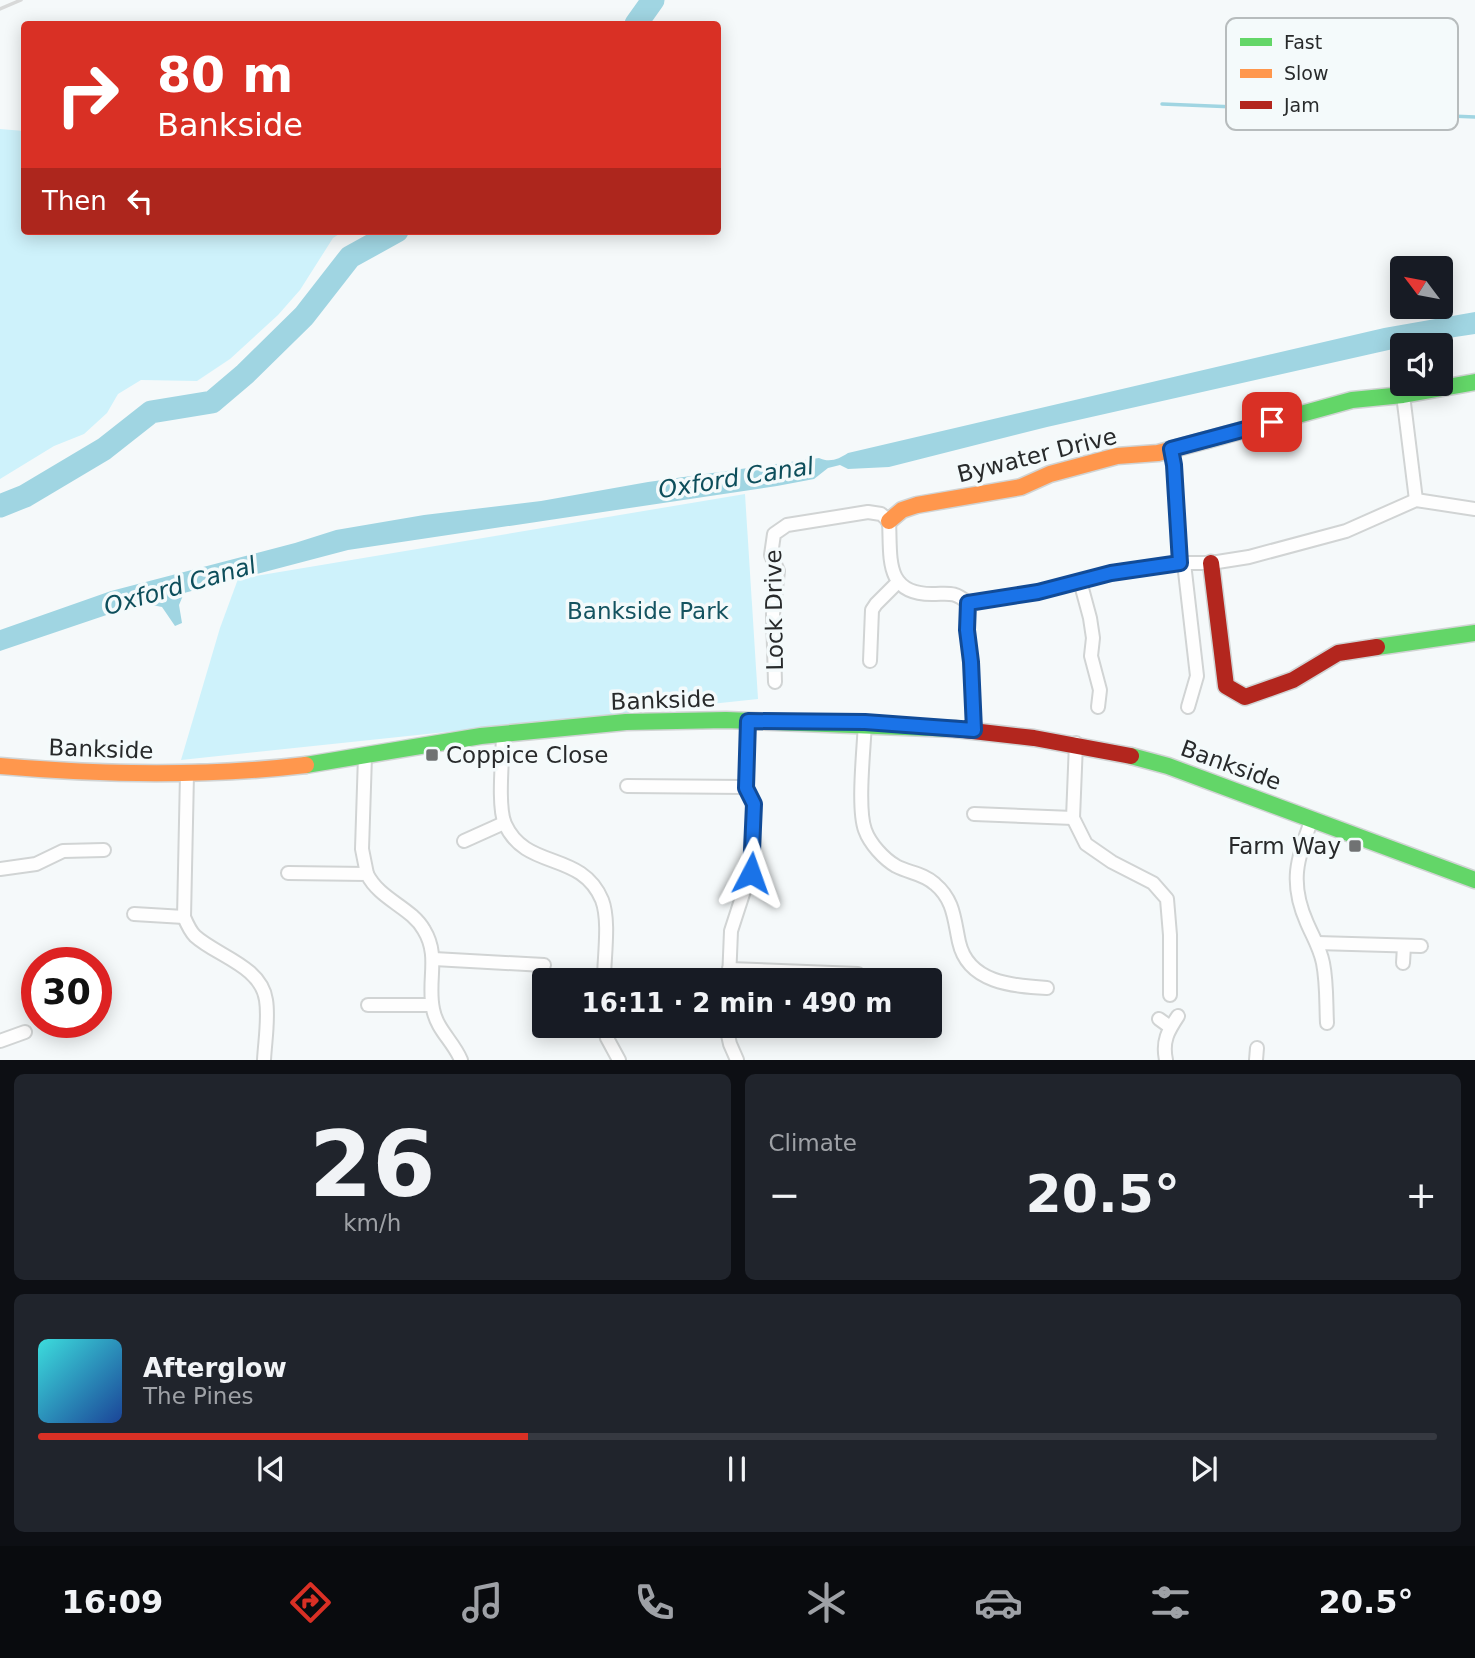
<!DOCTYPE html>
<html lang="en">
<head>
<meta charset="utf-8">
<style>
  body { margin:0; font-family:"DejaVu Sans",sans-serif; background:#20242c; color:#f1f3f6; height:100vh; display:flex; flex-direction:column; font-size:26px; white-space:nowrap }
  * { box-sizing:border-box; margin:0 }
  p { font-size:23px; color:#9ea1a6 }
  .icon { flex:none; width:38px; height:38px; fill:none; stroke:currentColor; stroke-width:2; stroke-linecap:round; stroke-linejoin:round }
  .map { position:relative; height:1060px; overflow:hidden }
  .panel { display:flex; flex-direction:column; gap:14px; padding:14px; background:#0d0f14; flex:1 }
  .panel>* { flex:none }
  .hud { position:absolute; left:21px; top:21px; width:700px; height:214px; border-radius:7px; box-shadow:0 4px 18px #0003; background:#d93025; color:#fff; overflow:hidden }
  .needle { width:46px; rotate:302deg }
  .fabs { position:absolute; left:1390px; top:256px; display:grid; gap:14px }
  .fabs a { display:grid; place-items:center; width:63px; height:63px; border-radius:7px; background:#171b24; box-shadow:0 4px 18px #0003; font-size:35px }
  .speed { position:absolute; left:21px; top:947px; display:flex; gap:14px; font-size:35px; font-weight:700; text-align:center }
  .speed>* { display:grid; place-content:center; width:91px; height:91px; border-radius:50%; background:#171b24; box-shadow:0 4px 18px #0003; line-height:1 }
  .speed .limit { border:10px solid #d22; background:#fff; color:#111 }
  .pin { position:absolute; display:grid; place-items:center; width:60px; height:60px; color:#fff; margin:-30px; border-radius:14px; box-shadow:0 4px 10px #0006 }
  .me { position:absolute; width:77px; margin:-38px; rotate:4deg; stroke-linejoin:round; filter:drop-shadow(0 0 5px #0008) }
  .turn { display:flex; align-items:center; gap:24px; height:147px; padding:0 21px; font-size:32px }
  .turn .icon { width:91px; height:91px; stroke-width:2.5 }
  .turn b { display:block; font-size:49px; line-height:60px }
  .then { display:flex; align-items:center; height:66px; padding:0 21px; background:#0003; gap:14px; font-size:26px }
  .big { font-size:52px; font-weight:800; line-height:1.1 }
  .panel .widget { flex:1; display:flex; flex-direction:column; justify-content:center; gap:10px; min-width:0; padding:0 24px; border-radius:10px; background:#20242c }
  .panel .dial { align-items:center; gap:0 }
  .dial b { font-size:91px; line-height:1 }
  .song { display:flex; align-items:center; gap:21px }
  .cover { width:84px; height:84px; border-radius:10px; background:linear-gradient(135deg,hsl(180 70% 55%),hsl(220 70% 35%)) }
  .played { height:7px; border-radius:4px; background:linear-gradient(90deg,#d93025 35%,#363941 35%) }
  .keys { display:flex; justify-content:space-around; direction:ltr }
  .heat { display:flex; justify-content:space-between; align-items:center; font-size:38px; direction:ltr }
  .panel .tiles { flex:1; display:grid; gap:14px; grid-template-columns:1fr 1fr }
  .widget:last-child { grid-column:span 2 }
  .trip { position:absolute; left:532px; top:968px; width:410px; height:70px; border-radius:7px; background:#171b24; box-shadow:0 4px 18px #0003; font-weight:800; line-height:70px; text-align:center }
  .tabs { display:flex; height:112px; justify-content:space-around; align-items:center; background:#090b0e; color:#9ea1a6 }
  .tabs .icon { width:49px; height:49px }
  .tabs .active { color:#d93025 }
  .tabs b { font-size:32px; color:#f1f3f6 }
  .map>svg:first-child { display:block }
  .green { fill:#cef2fb }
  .water { fill:#a0d5e2 }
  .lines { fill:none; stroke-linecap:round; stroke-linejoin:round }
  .stream { stroke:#a0d5e2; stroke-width:3.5 }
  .river { stroke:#a0d5e2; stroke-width:23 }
  .street-casing { stroke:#d1d4d4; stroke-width:16 }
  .fast-casing { stroke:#d1d4d4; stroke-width:19 }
  .slow-casing { stroke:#d1d4d4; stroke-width:19 }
  .jam-casing { stroke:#d1d4d4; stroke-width:19 }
  .street { stroke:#fefefe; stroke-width:12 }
  .fast { stroke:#63d668; stroke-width:16 }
  .slow { stroke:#ff974d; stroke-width:16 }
  .jam { stroke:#b3261e; stroke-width:16 }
  .rail { stroke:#d8d9d9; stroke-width:3.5 }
  .route-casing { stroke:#114b97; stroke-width:18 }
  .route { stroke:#1a73e8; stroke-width:12 }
  .poi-dot { fill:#707273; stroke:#f4fafb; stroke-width:2.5 }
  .labels { text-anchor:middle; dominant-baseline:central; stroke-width:7; stroke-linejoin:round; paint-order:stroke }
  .street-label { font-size:23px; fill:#282a2b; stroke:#f4fafb }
  .park-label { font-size:23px; fill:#145360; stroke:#f4fafb }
  .poi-label { font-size:23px; fill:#282a2b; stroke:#f4fafb; text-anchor:start }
  .water-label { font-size:24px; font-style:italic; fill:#0d4e5b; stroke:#f4fafb }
  .key { fill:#f4fafb; stroke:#b7bcbd; stroke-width:2 }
  .key-label { font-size:19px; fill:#282a2b }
</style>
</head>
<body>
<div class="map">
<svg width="1475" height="1060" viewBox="0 0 1475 1060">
  <rect width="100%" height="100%" fill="#f5f9fa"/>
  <g class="green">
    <path d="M0,129L24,131V231H344L333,238L300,290L278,315L230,359L197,381L141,380L118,394L107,413L84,434L54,446L0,479Z"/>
    <path d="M745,494L758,699L181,760L220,628L238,579Z"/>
  </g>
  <path class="water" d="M1475,312V334L1402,345V347L1047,427L889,467L848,469L840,465L828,468L814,479L777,486L348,550L184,593L179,605L182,623L175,626L162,607L142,603L0,651V630L111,591L295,543L336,530L424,515L541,501L648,482L819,458C830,463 839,459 848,453L1384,328Z"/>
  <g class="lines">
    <path class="stream" d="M1162,104L1475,117"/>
    <g class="river">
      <path d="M636,24L653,0"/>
      <path d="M0,506L25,496L104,449L151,412L212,402L245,374L304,316L350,257L397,231"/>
    </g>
    <g class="street-casing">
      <g id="street">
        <path d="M1403,395L1416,500"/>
        <path d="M1171,449L1174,465L1180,563"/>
        <path d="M1184,563L1197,676L1188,707"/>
        <path d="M1080,581L1090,618L1093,638L1091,656L1100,690L1098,707"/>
        <path d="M968,603L1038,592L1111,573L1180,563H1211L1249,557L1346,531L1416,500L1475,509"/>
        <path d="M870,661L872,610L876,604L898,582"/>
        <path d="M775,682L773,614L778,571L771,555L774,534L787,525L868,512L881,514L889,521C891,558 884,594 932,594C949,594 954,591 968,603L967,630L971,661L974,730"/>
        <path d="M865,722C864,748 857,808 865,830C870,844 884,859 896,866C909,873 923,873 935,884C954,900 954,919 959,942C968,983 1013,986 1047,988"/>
        <path d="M503,733C503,755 497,806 505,824C526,871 581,850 602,900C610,921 604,957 604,980"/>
        <path d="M1076,743L1073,818L1086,844L1112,862L1153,883L1167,899L1170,935V995"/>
        <path d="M365,756L362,849L367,874"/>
        <path d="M187,774L184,917C187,924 190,931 195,936C217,956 261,966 266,1000C269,1018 265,1041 264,1060"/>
        <path d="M627,786L746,787"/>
        <path d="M974,814L1073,818"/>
        <path d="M1312,819C1297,858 1289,883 1307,923C1313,937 1320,948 1323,963C1327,983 1326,1003 1327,1023"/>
        <path d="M464,841L504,823"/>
        <path d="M0,869L36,864L63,851L104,850"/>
        <path d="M288,873L367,874C380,900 411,907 424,930C440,956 427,981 433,1009C437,1030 453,1041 461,1060"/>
        <path d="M134,914L184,917"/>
        <path d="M1317,943L1421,946"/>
        <path d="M434,959L544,965"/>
        <path d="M1403,963L1404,946"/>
        <path d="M729,969L858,974"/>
        <path d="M729,980L731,931L753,863L754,804L746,787L748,721"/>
        <path d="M368,1005H432"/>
        <path d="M1159,1019L1170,1027"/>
        <path d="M604,1026L607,1038L619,1060"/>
        <path d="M726,1026L730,1044L737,1060"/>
        <path d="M0,1041L25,1032"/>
        <path d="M1166,1060C1162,1041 1168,1031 1178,1016"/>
        <path d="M1256,1060L1257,1048"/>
      </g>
    </g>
    <g class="fast-casing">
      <g id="fast">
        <path d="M1207,440L1352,400L1403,395L1475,382"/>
        <path d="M1377,647L1475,633"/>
        <path d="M1131,756L1168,766L1475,880"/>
        <path d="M306,765L481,736L626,722L726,720L955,729"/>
      </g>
    </g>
    <g class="slow-casing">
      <g id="slow">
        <path d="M889,521L902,510L917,505L1021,487L1050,474L1117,456L1158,453L1207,440"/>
        <path d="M0,766C102,775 204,777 306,765"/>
      </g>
    </g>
    <g class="jam-casing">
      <g id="jam">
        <path d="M1211,563L1226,686L1245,697L1293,680L1338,653L1377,647"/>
        <path d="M955,729L1034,738L1131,756"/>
      </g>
    </g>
    <use href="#street" class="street"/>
    <use href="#fast" class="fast"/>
    <use href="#slow" class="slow"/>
    <use href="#jam" class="jam"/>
    <path class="rail" d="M0,9L21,0"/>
  </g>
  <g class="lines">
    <g class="route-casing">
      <path id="route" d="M751,873L754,804L746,788L748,721L865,722L974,730L971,662L967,630L968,603L1038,592L1111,573L1180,563L1174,465L1171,449L1272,422"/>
    </g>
    <use href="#route" class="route"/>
  </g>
  <g class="poi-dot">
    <rect x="425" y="748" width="14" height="14" rx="3.5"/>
    <rect x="1348" y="839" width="14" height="14" rx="3.5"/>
  </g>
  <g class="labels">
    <g class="street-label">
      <text transform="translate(1037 455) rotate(-14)">Bywater Drive</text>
      <text transform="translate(774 610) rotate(-91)">Lock Drive</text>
      <text transform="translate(663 700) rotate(-2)">Bankside</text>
      <text transform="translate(101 749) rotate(2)">Bankside</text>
      <text transform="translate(1231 765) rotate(20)">Bankside</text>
    </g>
    <g class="park-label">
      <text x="648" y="611">Bankside Park</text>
    </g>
    <g class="poi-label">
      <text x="446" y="755">Coppice Close</text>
      <text x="1341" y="846" text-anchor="end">Farm Way</text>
    </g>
    <g class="water-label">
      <text transform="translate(736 478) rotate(-9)">Oxford Canal</text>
      <text transform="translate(180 586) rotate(-16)">Oxford Canal</text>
    </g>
  </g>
  <rect x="1226" y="18" width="232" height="112" rx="10" class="key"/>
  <rect x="1240" y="38" width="32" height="8" fill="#63d668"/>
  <rect x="1240" y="69" width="32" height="9" fill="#ff974d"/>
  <rect x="1240" y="101" width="32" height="8" fill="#b3261e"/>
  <g class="key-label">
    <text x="1284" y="49">Fast</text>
    <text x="1284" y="80">Slow</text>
    <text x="1284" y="112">Jam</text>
  </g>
</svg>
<div class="fabs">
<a><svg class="needle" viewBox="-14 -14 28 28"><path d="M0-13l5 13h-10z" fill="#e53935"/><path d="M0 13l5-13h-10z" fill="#9ea1a6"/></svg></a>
<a><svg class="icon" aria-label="sound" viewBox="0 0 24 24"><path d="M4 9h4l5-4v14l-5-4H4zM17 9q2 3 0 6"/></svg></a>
</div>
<div class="speed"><div class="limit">30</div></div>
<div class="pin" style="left:1272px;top:422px;background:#d93025"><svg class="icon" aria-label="arrive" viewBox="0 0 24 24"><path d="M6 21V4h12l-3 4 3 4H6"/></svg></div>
<svg class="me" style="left:751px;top:873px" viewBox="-20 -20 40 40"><path d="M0-17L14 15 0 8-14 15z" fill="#1a73e8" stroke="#fff" stroke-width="4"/></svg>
<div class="trip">16:11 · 2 min · 490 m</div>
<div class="hud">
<div class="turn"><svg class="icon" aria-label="right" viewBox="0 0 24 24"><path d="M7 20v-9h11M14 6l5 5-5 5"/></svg><div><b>80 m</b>Bankside</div></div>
<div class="then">Then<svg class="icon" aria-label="left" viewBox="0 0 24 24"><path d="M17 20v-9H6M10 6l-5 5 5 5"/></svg></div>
</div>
</div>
<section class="panel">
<div class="tiles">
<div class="widget dial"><b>26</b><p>km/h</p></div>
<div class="widget"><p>Climate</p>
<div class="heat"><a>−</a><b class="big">20.5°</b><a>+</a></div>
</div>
<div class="widget">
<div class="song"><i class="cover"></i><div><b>Afterglow</b><p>The Pines</p></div></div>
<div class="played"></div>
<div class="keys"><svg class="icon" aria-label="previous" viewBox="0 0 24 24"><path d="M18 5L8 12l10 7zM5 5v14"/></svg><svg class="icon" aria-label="pause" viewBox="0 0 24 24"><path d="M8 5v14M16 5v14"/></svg><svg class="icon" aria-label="next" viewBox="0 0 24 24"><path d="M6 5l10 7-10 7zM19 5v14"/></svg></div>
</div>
</div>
</section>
<nav class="tabs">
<b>16:09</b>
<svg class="icon active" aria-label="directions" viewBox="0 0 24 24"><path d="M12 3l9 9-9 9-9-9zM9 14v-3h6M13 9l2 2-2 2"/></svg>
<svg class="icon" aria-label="music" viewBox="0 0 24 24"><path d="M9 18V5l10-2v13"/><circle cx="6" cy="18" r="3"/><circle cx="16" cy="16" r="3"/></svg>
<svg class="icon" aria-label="phone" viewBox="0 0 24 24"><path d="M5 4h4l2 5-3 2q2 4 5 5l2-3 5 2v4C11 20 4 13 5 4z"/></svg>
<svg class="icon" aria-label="climate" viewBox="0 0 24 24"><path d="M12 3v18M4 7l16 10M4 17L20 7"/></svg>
<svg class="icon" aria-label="car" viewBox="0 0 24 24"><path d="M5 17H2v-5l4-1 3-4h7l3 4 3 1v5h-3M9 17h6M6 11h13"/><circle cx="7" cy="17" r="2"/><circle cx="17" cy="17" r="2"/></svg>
<svg class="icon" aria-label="filters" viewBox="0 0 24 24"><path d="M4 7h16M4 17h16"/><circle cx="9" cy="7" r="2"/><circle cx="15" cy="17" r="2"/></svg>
<b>20.5°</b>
</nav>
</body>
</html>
